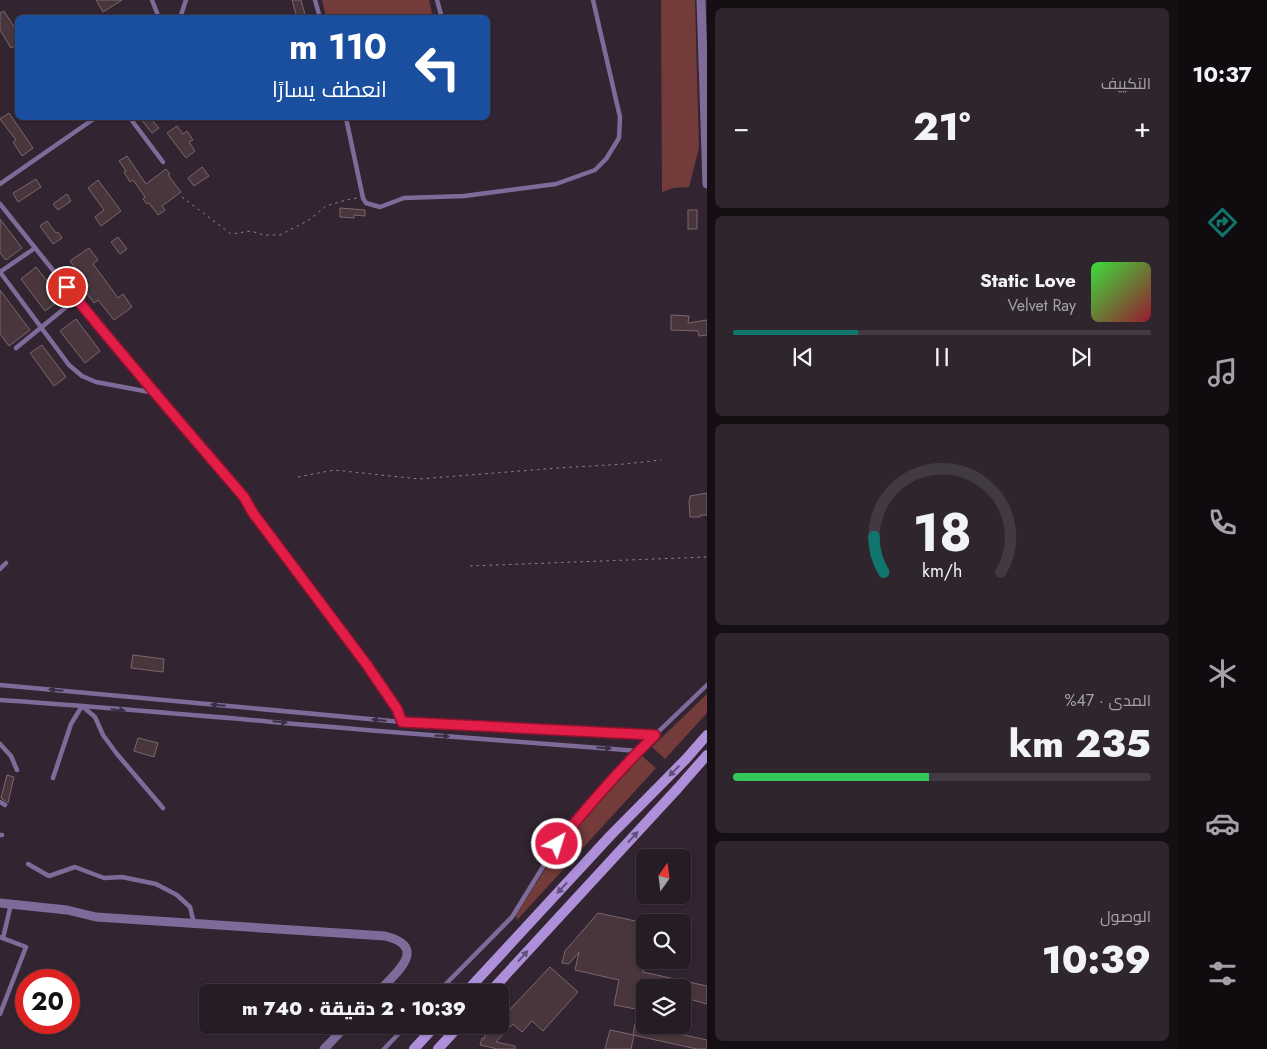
<!DOCTYPE html>
<html lang="ar">
<head>
<meta charset="utf-8">
<style>
  body { margin:0; font-family:Jost,Cairo,sans-serif; background:#2e252d; color:#f1f3f6; direction:rtl; height:100vh; display:flex; flex-direction:column; font-size:19px; white-space:nowrap }
  * { box-sizing:border-box; margin:0 }
  p { font-size:16px; color:#a4a1a7 }
  .icon { flex:none; width:28px; height:28px; fill:none; stroke:currentColor; stroke-width:2; stroke-linecap:round; stroke-linejoin:round }
  .map { position:relative; flex:1; overflow:hidden; direction:ltr }
  .drawer { display:flex; flex-direction:column; gap:8px; padding:8px; background:#150f14; width:470px }
  .drawer>* { flex:none }
  .guide { position:absolute; left:15px; top:15px; width:475px; height:105px; border-radius:8px; box-shadow:0 1px 4px #0004,0 0 0 1px #423a42; direction:rtl; background:#1a4fa0; color:#fff; overflow:hidden }
  .needle { width:32px; rotate:14deg }
  .buttons { position:absolute; left:636px; top:849px; display:grid; gap:10px }
  .buttons a { display:grid; place-items:center; width:55px; height:55px; border-radius:8px; background:#261c25; box-shadow:0 1px 4px #0004,0 0 0 1px #423a42; font-size:25px }
  .speed { position:absolute; left:15px; top:969px; display:flex; gap:10px; font-size:25px; font-weight:700; text-align:center }
  .speed>* { display:grid; place-content:center; width:65px; height:65px; border-radius:50%; background:#261c25; box-shadow:0 1px 4px #0004,0 0 0 1px #423a42; line-height:1 }
  .speed .limit { border:8px solid #d22; background:#fff; color:#111 }
  .pin { position:absolute; display:grid; place-items:center; width:42px; height:42px; color:#fff; margin:-21px; border:2px solid #fff; border-radius:50%; box-shadow:0 1px 5px #0007 }
  .me { position:absolute; width:55px; margin:-28px; rotate:39deg; stroke-linejoin:round; filter:drop-shadow(0 0 4px #0008) }
  .turn { display:flex; align-items:center; gap:18px; height:105px; padding:0 20px; font-size:22px }
  .turn .icon { width:65px; height:65px; stroke-width:2.5 }
  .turn b { display:block; font-size:35px; line-height:42px }
  .big { font-size:38px; font-weight:800; line-height:1.1 }
  .drawer .tile { flex:1; display:flex; flex-direction:column; justify-content:center; gap:8px; min-width:0; padding:0 18px; border-radius:8px; background:#2e252d }
  .drawer .dial { align-items:center; gap:0 }
  .dial svg { height:130px; overflow:visible; fill:none; stroke:#423a42; stroke-width:7; stroke-linecap:round; text-anchor:middle }
  .dial text { fill:#f1f3f6; stroke:none }
  .song { display:flex; align-items:center; gap:15px }
  .cover { width:60px; height:60px; border-radius:8px; background:linear-gradient(135deg,hsl(120 70% 55%),hsl(350 70% 35%)) }
  .played { height:5px; border-radius:2px; background:linear-gradient(90deg,#0f766e 30%,#423a42 30%) }
  .keys { display:flex; justify-content:space-around; direction:ltr }
  .heat { display:flex; justify-content:space-between; align-items:center; font-size:28px; direction:ltr }
  .charge { height:8px; border-radius:4px; background:linear-gradient(90deg,#34c759 47%,#423a42 0) }
  .trip { position:absolute; left:199px; top:984px; width:310px; height:50px; border-radius:8px; background:#261c25; box-shadow:0 1px 4px #0004,0 0 0 1px #423a42; font-weight:800; line-height:50px; text-align:center; direction:rtl }
  main { display:flex; flex:1; min-height:0 }
  .tab-bar { display:flex; flex-direction:column; width:90px; justify-content:space-around; align-items:center; background:#0f0b0f; color:#a4a1a7 }
  .tab-bar .icon { width:35px; height:35px }
  .tab-bar .current { color:#0f766e }
  .tab-bar b { font-size:22px; color:#f1f3f6 }
  .map>svg:first-child { display:block }
  .green { fill:#733b39 }
  .building { fill:#48363c; stroke:#7b676d }
  .lines { fill:none; stroke-linecap:round; stroke-linejoin:round }
  .path { stroke:#8e838d; stroke-width:1; stroke-dasharray:2.5 4; stroke-linecap:butt }
  .service { stroke:#7e6b9a; stroke-width:4.5 }
  .minor { stroke:#7e6b9a; stroke-width:9 }
  .secondary { stroke:#ad8fda; stroke-width:10 }
  .oneway { fill:#3a3044 }
  .oneway2 { fill:#625078 }
  .route-casing { stroke:#92132f; stroke-width:12 }
  .route { stroke:#e11d48; stroke-width:9 }
</style>
</head>
<body>
<main>
<nav class="tab-bar">
<b>10:37</b>
<svg class="icon current" aria-label="directions" viewBox="0 0 24 24"><path d="M12 3l9 9-9 9-9-9zM9 14v-3h6M13 9l2 2-2 2"/></svg>
<svg class="icon" aria-label="music" viewBox="0 0 24 24"><path d="M9 18V5l10-2v13"/><circle cx="6" cy="18" r="3"/><circle cx="16" cy="16" r="3"/></svg>
<svg class="icon" aria-label="phone" viewBox="0 0 24 24"><path d="M5 4h4l2 5-3 2q2 4 5 5l2-3 5 2v4C11 20 4 13 5 4z"/></svg>
<svg class="icon" aria-label="climate" viewBox="0 0 24 24"><path d="M12 3v18M4 7l16 10M4 17L20 7"/></svg>
<svg class="icon" aria-label="car" viewBox="0 0 24 24"><path d="M5 17H2v-5l4-1 3-4h7l3 4 3 1v5h-3M9 17h6M6 11h13"/><circle cx="7" cy="17" r="2"/><circle cx="17" cy="17" r="2"/></svg>
<svg class="icon" aria-label="filters" viewBox="0 0 24 24"><path d="M4 7h16M4 17h16"/><circle cx="9" cy="7" r="2"/><circle cx="15" cy="17" r="2"/></svg>
</nav>
<section class="drawer">
<div class="tile"><p>التكييف</p>
<div class="heat"><a>−</a><b class="big">21°</b><a>+</a></div>
</div>
<div class="tile">
<div class="song"><i class="cover"></i><div><b>Static Love</b><p>Velvet Ray</p></div></div>
<div class="played"></div>
<div class="keys"><svg class="icon" aria-label="previous" viewBox="0 0 24 24"><path d="M18 5L8 12l10 7zM5 5v14"/></svg><svg class="icon" aria-label="pause" viewBox="0 0 24 24"><path d="M8 5v14M16 5v14"/></svg><svg class="icon" aria-label="next" viewBox="0 0 24 24"><path d="M6 5l10 7-10 7zM19 5v14"/></svg></div>
</div>
<div class="tile dial"><svg viewBox="0 0 100 80">
<path d="M14 69A42 42 0 1 1 86 69"/>
<path d="M14 69A42 42 0 0 1 8 47" stroke="#0f766e"/>
<text x="50" y="56" font-size="32" font-weight="700">18</text>
<text x="50" y="72" font-size="11">km/h</text>
</svg></div>
<div class="tile"><p>المدى · 47%</p><b class="big">235 km</b><div class="charge"></div></div>
<div class="tile"><p>الوصول</p><b class="big">10:39</b></div>
</section>
<div class="map">
<svg width="707" height="1049" viewBox="0 0 707 1049">
  <rect width="100%" height="100%" fill="#322531"/>
  <g class="green">
    <path d="M322,0H429L433,17H326Z"/>
    <path d="M661,0H695L699,148L689,187L673,188L662,192Z"/>
    <path d="M707,694V713L665,759L652,747Z"/>
    <path d="M642,756L656,768L517,920L516,915L561,844Z"/>
  </g>
  <g class="building">
    <path d="M96,0H122L103,12Z"/>
    <path d="M292,0H301L306,18H297Z"/>
    <path d="M4,11L18,33V44L11,48L0,30V13Z"/>
    <path d="M9,113L33,148L22,156L13,142L16,140L0,119Z"/>
    <path d="M140,118H150L159,128L152,133Z"/>
    <path d="M177,126L183,134L187,131L193,140L189,142L195,151L186,158L167,133Z"/>
    <path d="M127,156L146,184L166,169L170,174L168,175L181,192L162,206L165,210L158,215L149,203L147,204L143,199L145,197L133,180L130,182L124,172L126,171L119,161Z"/>
    <path d="M202,167L209,176L194,186L188,178Z"/>
    <path d="M36,179L41,187L18,202L13,193Z"/>
    <path d="M98,180L121,211L101,226L95,217L104,210L88,188Z"/>
    <path d="M67,194L71,201L58,210L53,204Z"/>
    <path d="M340,208L365,210V216L354,215V218L340,217Z"/>
    <rect x="688" y="210" width="9" height="19"/>
    <path d="M0,219L22,248L6,260L0,253Z"/>
    <path d="M47,221L56,233L58,232L62,238L53,244L40,226Z"/>
    <path d="M118,237L127,249L120,254L111,242Z"/>
    <path d="M89,248L98,260L93,264L102,276L118,298L123,294L132,307L114,320L98,300L94,303L84,290L89,286L70,261Z"/>
    <path d="M36,267L61,299L45,311L21,279Z"/>
    <path d="M0,290L30,330L9,346L0,334Z"/>
    <path d="M671,315L689,316L688,323L707,320V335L699,336L698,331L671,330Z"/>
    <path d="M76,319L100,351L85,363L60,331Z"/>
    <path d="M42,345L66,377L54,386L30,353Z"/>
    <path d="M707,493V515H700V517H690L689,500H690V496Z"/>
    <path d="M133,655L164,659L163,672L131,668Z"/>
    <path d="M138,738L158,743L154,757L134,751Z"/>
    <path d="M7,775L14,777L8,803L1,798Z"/>
    <path d="M598,913L645,923V939L638,938L635,955L645,957V964L643,972L707,986V1004L682,997V988H645V993L639,992L636,1009L614,1005L619,980L575,970L579,952L569,964L562,963L565,951Z"/>
    <path d="M550,967L578,992L543,1031L532,1021L522,1032L513,1024L496,1042L515,1046V1049H498L480,1045L482,1038L484,1039L488,1025H500V1020Z"/>
    <path d="M635,1024L707,1040V1049H697L633,1035Z"/>
    <path d="M610,1030L634,1035L631,1049H605Z"/>
  </g>
  <g class="lines">
    <g class="path">
      <path d="M182,197L231,234L251,231L264,235H280L309,220L326,206L346,200L357,198"/>
      <path d="M298,477L334,470L419,479L558,468L625,464L661,460"/>
      <path d="M470,566L707,557"/>
    </g>
    <g class="service">
      <path d="M152,0L159,18"/>
      <path d="M315,0L320,18"/>
      <path d="M437,0L442,18"/>
      <path d="M180,18L186,0"/>
      <path d="M130,118L163,162"/>
      <path d="M346,118L363,198L366,203L380,207L404,198L464,196L556,184L595,170L606,159L619,138L620,117L593,0"/>
      <path d="M0,184L95,118"/>
      <path d="M0,204L108,339L130,362L155,393L244,497L253,513L367,665L397,709L402,722"/>
      <path d="M0,272L69,365L82,376L96,382L155,393"/>
      <path d="M0,272L35,248"/>
      <path d="M16,348L76,299"/>
      <path d="M0,569L6,563"/>
      <path d="M0,685L402,722L655,735"/>
      <path d="M0,700C135,709 269,722 404,733C482,739 560,745 639,751"/>
      <path d="M0,744L11,756L17,770"/>
      <path d="M53,778L71,724L82,706L95,717L103,735L117,754L163,808"/>
      <path d="M0,802L5,805"/>
      <path d="M0,835H2"/>
      <path d="M28,864L49,876L75,867L104,878L122,877L156,884L177,895L190,907L194,923"/>
      <path d="M0,937L26,947L0,1014"/>
      <path d="M3,938L11,904"/>
      <path d="M438,992L512,917L557,844L591,802L632,757L707,685"/>
      <path d="M384,1049L407,1025"/>
    </g>
    <g class="minor">
      <path d="M701,0L707,184"/>
      <path d="M0,903L67,910L96,917L385,936C430,947 395,974 378,992"/>
      <path d="M324,1049L347,1025"/>
    </g>
    <g class="secondary">
      <path d="M466,992L610,836L686,759L707,735"/>
      <path d="M490,992L678,788L707,755"/>
      <path d="M414,1049L436,1025"/>
      <path d="M438,1049L460,1025"/>
    </g>
  </g>
  <defs><path id="oneway-solid" d="M-6-.8H1V-3.2L6.5 0L1 3.2V.8H-6Z" transform="scale(1.25)"/></defs>
  <g class="oneway">
    <use href="#oneway-solid" transform="translate(56 690) rotate(-175)"/>
    <use href="#oneway-solid" transform="translate(218 705) rotate(-175)"/>
    <use href="#oneway-solid" transform="translate(118 710) rotate(6)"/>
    <use href="#oneway-solid" transform="translate(379 720) rotate(-175)"/>
    <use href="#oneway-solid" transform="translate(280 722) rotate(5)"/>
    <use href="#oneway-solid" transform="translate(442 736) rotate(4)"/>
    <use href="#oneway-solid" transform="translate(604 748) rotate(4)"/>
  </g>
  <g class="oneway2">
    <use href="#oneway-solid" transform="translate(674 771) rotate(135)"/>
    <use href="#oneway-solid" transform="translate(633 837) rotate(-47)"/>
    <use href="#oneway-solid" transform="translate(562 888) rotate(133)"/>
    <use href="#oneway-solid" transform="translate(523 956) rotate(-48)"/>
  </g>
  <g class="lines">
    <g class="route-casing">
      <path id="route" d="M67,287C124,358 184,427 244,497L253,513L367,665L397,709L402,722L655,735C620,769 588,806 557,844"/>
    </g>
    <use href="#route" class="route"/>
  </g>
</svg>
<div class="buttons">
<a><svg class="needle" viewBox="-14 -14 28 28"><path d="M0-13l5 13h-10z" fill="#e53935"/><path d="M0 13l5-13h-10z" fill="#a4a1a7"/></svg></a>
<a><svg class="icon" aria-label="search" viewBox="0 0 24 24"><circle cx="10" cy="10" r="6"/><path d="M15 15l6 6"/></svg></a>
<a><svg class="icon" aria-label="layers" viewBox="0 0 24 24"><path d="M12 4l9 5-9 5-9-5zM3 14l9 5 9-5"/></svg></a>
</div>
<div class="speed"><div class="limit">20</div></div>
<div class="pin" style="left:67px;top:287px;background:#d93025"><svg class="icon" aria-label="arrive" viewBox="0 0 24 24"><path d="M6 21V4h12l-3 4 3 4H6"/></svg></div>
<svg class="me" style="left:557px;top:844px" viewBox="-20 -20 40 40"><circle r="17" fill="#e11d48" stroke="#fff" stroke-width="3"/><path d="M0-11L8 9 0 5-8 9z" fill="#fff"/></svg>
<div class="trip">10:39 · 2 دقيقة · 740 m</div>
<div class="guide">
<div class="turn"><svg class="icon" aria-label="left" viewBox="0 0 24 24"><path d="M17 20v-9H6M10 6l-5 5 5 5"/></svg><div><b>110 m</b>انعطف يسارًا</div></div>
</div>
</div>
</main>
</body>
</html>
